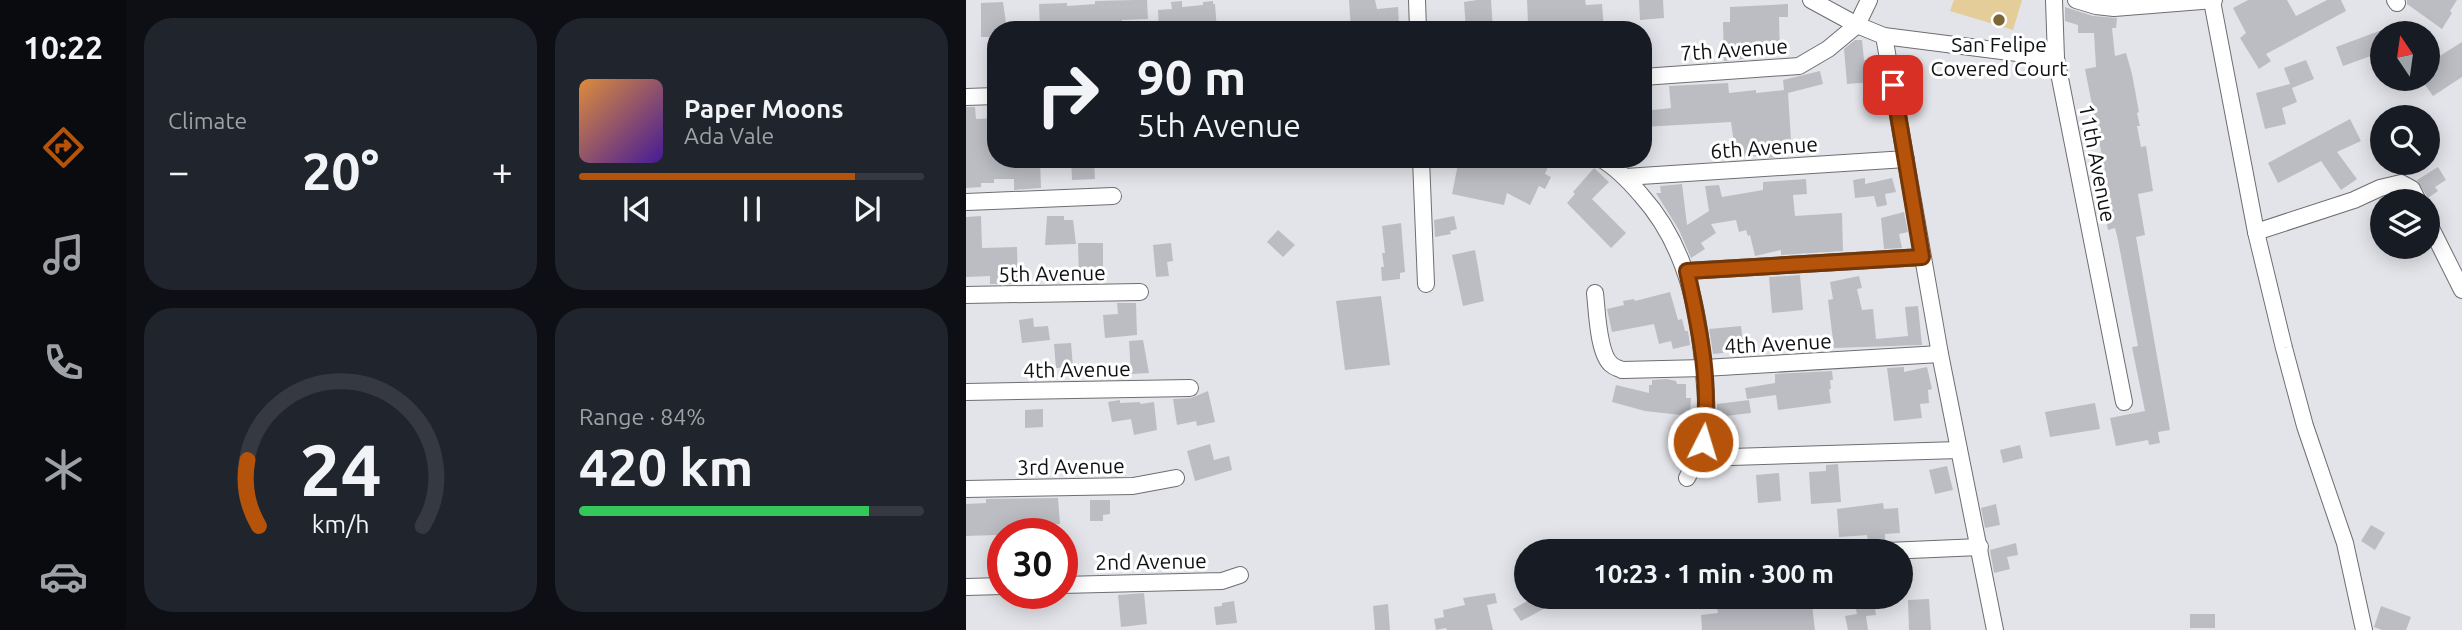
<!DOCTYPE html>
<html lang="en">
<head>
<meta charset="utf-8">
<style>
  body { margin:0; font-family:Ubuntu,sans-serif; background:#20242c; color:#f1f3f6; height:100vh; display:flex; flex-direction:column; font-size:26px; white-space:nowrap }
  * { box-sizing:border-box; margin:0 }
  p { font-size:23px; color:#9ea1a6 }
  .icon { flex:none; width:38px; height:38px; fill:none; stroke:currentColor; stroke-width:2; stroke-linecap:round; stroke-linejoin:round }
  .map { position:relative; flex:1; overflow:hidden }
  .side { display:flex; flex-direction:column; gap:18px; padding:18px; background:#0d0f14; width:840px }
  .side>* { flex:none }
  .top-card { position:absolute; left:21px; top:21px; width:665px; height:147px; border-radius:28px; box-shadow:0 4px 18px #0003; background:#171b24; color:#f1f3f6; overflow:hidden }
  .needle { width:46px; rotate:347deg }
  .fabs { position:absolute; left:1404px; top:21px; display:grid; gap:14px }
  .fabs a { display:grid; place-items:center; width:70px; height:70px; border-radius:50%; background:#171b24; box-shadow:0 4px 18px #0003; font-size:35px }
  .speed { position:absolute; left:21px; top:518px; display:flex; gap:14px; font-size:35px; font-weight:700; text-align:center }
  .speed>* { display:grid; place-content:center; width:91px; height:91px; border-radius:50%; background:#171b24; box-shadow:0 4px 18px #0003; line-height:1 }
  .speed .limit { border:10px solid #d22; background:#fff; color:#111 }
  .pin { position:absolute; display:grid; place-items:center; width:60px; height:60px; color:#fff; margin:-30px; border-radius:14px; box-shadow:0 4px 10px #0006 }
  .me { position:absolute; width:77px; margin:-38px; rotate:5deg; stroke-linejoin:round; filter:drop-shadow(0 0 5px #0008) }
  .turn { display:flex; align-items:center; gap:24px; height:147px; padding:0 35px; font-size:32px }
  .turn .icon { width:91px; height:91px; stroke-width:2.5 }
  .turn b { display:block; font-size:49px; line-height:60px }
  .big { font-size:52px; font-weight:700; line-height:1.1 }
  .side .tile { flex:1; display:flex; flex-direction:column; justify-content:center; gap:10px; min-width:0; padding:0 24px; border-radius:28px; background:#20242c }
  .side .dial { align-items:center; gap:0 }
  .dial svg { height:182px; overflow:visible; fill:none; stroke:#363941; stroke-width:7; stroke-linecap:round; text-anchor:middle }
  .dial text { fill:#f1f3f6; stroke:none }
  .song { display:flex; align-items:center; gap:21px }
  .cover { width:84px; height:84px; border-radius:10px; background:linear-gradient(135deg,hsl(30 70% 55%),hsl(260 70% 35%)) }
  .played { height:7px; border-radius:4px; background:linear-gradient(90deg,#b45309 80%,#363941 80%) }
  .keys { display:flex; justify-content:space-around; direction:ltr }
  .heat { display:flex; justify-content:space-between; align-items:center; font-size:38px; direction:ltr }
  .charge { height:10px; border-radius:5px; background:linear-gradient(90deg,#34c759 84%,#363941 0) }
  .side .tiles { flex:1; display:grid; gap:18px; grid-template-columns:repeat(2,1fr) }
  .trip { position:absolute; left:548px; top:539px; width:399px; height:70px; border-radius:35px; background:#171b24; box-shadow:0 4px 18px #0003; font-weight:700; line-height:70px; text-align:center }
  main { display:flex; flex:1; min-height:0 }
  .dock { display:flex; flex-direction:column; width:126px; justify-content:space-around; align-items:center; background:#090b0e; color:#9ea1a6 }
  .dock .icon { width:49px; height:49px }
  .dock .selected { color:#b45309 }
  .dock b { font-size:32px; color:#f1f3f6 }
  .map>svg:first-child { display:block }
  .green { fill:#e5cd99 }
  .building { fill:#bcbdc2 }
  .lines { fill:none; stroke-linecap:round; stroke-linejoin:round }
  .minor-casing { stroke:#6c6e72; stroke-width:18 }
  .minor { stroke:#fff; stroke-width:16 }
  .route-casing { stroke:#753606; stroke-width:18 }
  .route { stroke:#b45309; stroke-width:12 }
  .poi-dot { fill:#7c6736; stroke:#fff; stroke-width:2.5 }
  .labels { text-anchor:middle; dominant-baseline:central; stroke-width:6; stroke-linejoin:round; paint-order:stroke }
  .poi-label { font-size:21px; fill:#101112; stroke:#fff }
  .street-label { font-size:21px; fill:#101112; stroke:#fff }
</style>
</head>
<body>
<main>
<nav class="dock">
<b>10:22</b>
<svg class="icon selected" aria-label="directions" viewBox="0 0 24 24"><path d="M12 3l9 9-9 9-9-9zM9 14v-3h6M13 9l2 2-2 2"/></svg>
<svg class="icon" aria-label="music" viewBox="0 0 24 24"><path d="M9 18V5l10-2v13"/><circle cx="6" cy="18" r="3"/><circle cx="16" cy="16" r="3"/></svg>
<svg class="icon" aria-label="phone" viewBox="0 0 24 24"><path d="M5 4h4l2 5-3 2q2 4 5 5l2-3 5 2v4C11 20 4 13 5 4z"/></svg>
<svg class="icon" aria-label="climate" viewBox="0 0 24 24"><path d="M12 3v18M4 7l16 10M4 17L20 7"/></svg>
<svg class="icon" aria-label="car" viewBox="0 0 24 24"><path d="M5 17H2v-5l4-1 3-4h7l3 4 3 1v5h-3M9 17h6M6 11h13"/><circle cx="7" cy="17" r="2"/><circle cx="17" cy="17" r="2"/></svg>
</nav>
<section class="side">
<div class="tiles">
<div class="tile"><p>Climate</p>
<div class="heat"><a>−</a><b class="big">20°</b><a>+</a></div>
</div>
<div class="tile">
<div class="song"><i class="cover"></i><div><b>Paper Moons</b><p>Ada Vale</p></div></div>
<div class="played"></div>
<div class="keys"><svg class="icon" aria-label="previous" viewBox="0 0 24 24"><path d="M18 5L8 12l10 7zM5 5v14"/></svg><svg class="icon" aria-label="pause" viewBox="0 0 24 24"><path d="M8 5v14M16 5v14"/></svg><svg class="icon" aria-label="next" viewBox="0 0 24 24"><path d="M6 5l10 7-10 7zM19 5v14"/></svg></div>
</div>
<div class="tile dial"><svg viewBox="0 0 100 80">
<path d="M14 69A42 42 0 1 1 86 69"/>
<path d="M14 69A42 42 0 0 1 9 40" stroke="#b45309"/>
<text x="50" y="56" font-size="32" font-weight="700">24</text>
<text x="50" y="72" font-size="11">km/h</text>
</svg></div>
<div class="tile"><p>Range · 84%</p><b class="big">420 km</b><div class="charge"></div></div>
</div>
</section>
<div class="map">
<svg width="1496" height="630" viewBox="0 0 1496 630">
  <rect width="100%" height="100%" fill="#e3e4e9"/>
  <path class="green" d="M988,0H1056L1047,30L984,11Z"/>
  <g class="building">
    <path d="M170,0H181L182,19L156,20V30H74L73,4L101,3V6L129,4V1Z"/>
    <path d="M383,0H409L411,9L432,7L433,25L412,27V30H385Z"/>
    <path d="M511,0H525L527,30H500L498,2Z"/>
    <path d="M561,0H619L620,5L636,4L638,30H616V25L586,27L585,22L562,24Z"/>
    <path d="M673,0H697L698,18L674,20Z"/>
    <path d="M1282,0H1321L1330,16L1361,0H1375L1380,11L1300,54L1305,61L1293,69L1274,38L1280,33L1267,8Z"/>
    <path d="M1441,0H1491L1484,11L1486,13L1476,29L1441,4Z"/>
    <path d="M216,1V7L237,5V2L247,1V4H249L251,30H193L192,10L206,9L205,2Z"/>
    <path d="M37,2L41,30H30V37H15V3Z"/>
    <path d="M822,4V17H813L814,55L758,61L757,22H764V7Z"/>
    <path d="M1099,7L1127,16L1151,18L1150,28H1146L1149,56L1160,53L1166,74L1173,112L1171,113L1174,126H1171L1175,147L1180,146L1187,191L1172,194L1179,235L1170,237L1204,430L1192,432L1194,443L1183,445L1182,440L1150,446L1144,418L1179,411L1166,347L1172,346L1152,240L1149,228L1142,230L1136,198L1144,197L1119,69L1130,67L1128,33H1112V25L1099,21Z"/>
    <path d="M1416,30V52L1377,66L1370,47Z"/>
    <path d="M889,40H896L898,60L906,59L907,82L881,84L878,49Z"/>
    <path d="M1496,42V77L1467,96L1455,79H1461V64Z"/>
    <path d="M1340,60L1348,79L1326,88L1331,102L1316,108L1320,124L1299,129L1290,93L1324,84L1318,68Z"/>
    <path d="M854,71L857,84L822,93L825,141H828L829,153L814,157L799,158V155L770,158L765,122L677,127V111L705,108L703,86L762,83L763,93L790,90V93L818,90L817,80Z"/>
    <path d="M0,107H9L10,119L30,118V159H74L75,188L48,190V179H28V183H15V187L0,188Z"/>
    <path d="M1384,119L1395,141L1371,152L1391,179L1375,190L1355,161L1312,183L1302,163Z"/>
    <path d="M105,159H128L129,179L106,180Z"/>
    <path d="M493,159H585L579,174L585,177L579,189L573,186L564,205L541,193L538,205L486,194Z"/>
    <path d="M1472,167L1480,180L1469,187L1472,191L1462,198L1451,180Z"/>
    <path d="M628,168L643,182L626,199L660,233L645,248L601,203L609,194L607,192Z"/>
    <path d="M899,178V184L926,178L930,192L919,194L921,205L911,207L908,196L889,198L887,180Z"/>
    <path d="M840,179L841,194L827,195L829,216L876,213L877,251L815,255V250L789,256L784,235L782,236L780,230L773,232L770,220L745,224L750,233L735,243L739,249L725,258L713,230L690,193H695L694,186L716,184L721,225L743,211L739,186L753,185L756,197L797,190V182Z"/>
    <path d="M938,212L942,232L933,234L936,248L918,249L915,218Z"/>
    <path d="M15,216L16,248L51,247L52,284H24V276L0,277V217Z"/>
    <path d="M81,216H98V220H107L110,244L79,245Z"/>
    <path d="M488,216L491,229L484,231L485,234L469,237L468,220Z"/>
    <path d="M435,223L439,272L434,273V279L416,281L415,267H418L416,253H419L416,226Z"/>
    <path d="M312,230L329,245L317,257L301,242Z"/>
    <path d="M112,243H137V281H113Z"/>
    <path d="M205,243L207,261L201,262L203,276L190,277L187,245Z"/>
    <path d="M509,250L518,301L497,306L486,255Z"/>
    <path d="M834,275L837,310L806,313L803,277Z"/>
    <path d="M893,276L896,288L891,289L896,310L907,309L910,339L942,336L939,307L952,306L956,345L868,348L862,300L867,299L864,282Z"/>
    <path d="M704,292L712,320L716,319L719,331H722L724,345L707,349L705,341L693,344L688,324L646,332L641,309L658,305L657,301L668,299L669,301Z"/>
    <path d="M415,296L424,365L379,370L370,301Z"/>
    <path d="M151,303H170L171,335L139,338L137,315L152,314Z"/>
    <path d="M67,318L68,327L82,326L84,340L56,343L53,320Z"/>
    <path d="M775,326L778,351L747,354L743,329Z"/>
    <path d="M177,340L183,373L165,374L163,341Z"/>
    <path d="M105,343L107,367L90,368L88,344Z"/>
    <path d="M938,367V372L961,367L966,389L962,390L963,403L954,404L956,418L928,421L921,368Z"/>
    <path d="M866,371L867,380H864L865,389H863L865,403L812,410L810,395L781,399L779,388L809,383V374Z"/>
    <path d="M701,379L710,381L711,384H720V398H725L724,416L679,411L646,402L650,385L683,393V385H686V380Z"/>
    <path d="M242,391L249,422L231,426L230,421L211,425L207,399L225,398Z"/>
    <path d="M154,400V403L174,402V404L188,402L191,430L168,435L165,419L146,422L142,402Z"/>
    <path d="M783,400L785,413L751,417V404Z"/>
    <path d="M1129,403L1134,429L1084,437L1079,412Z"/>
    <path d="M77,409V427L59,428V410Z"/>
    <path d="M244,444L248,460L263,456L266,470L229,481L221,451Z"/>
    <path d="M1054,445L1057,458L1037,463L1034,450Z"/>
    <path d="M872,464L875,502L845,504L843,472L860,471V465Z"/>
    <path d="M981,466L987,490L969,494L963,470Z"/>
    <path d="M813,473L815,501L792,503L790,475Z"/>
    <path d="M92,498L94,524L79,525V530L62,531V534L0,536V504L20,503V499Z"/>
    <path d="M124,500H144V514L137,515V521H124Z"/>
    <path d="M917,503L918,509L932,508L934,533L919,534V541L902,542L901,535L873,537L871,509Z"/>
    <path d="M1030,504L1034,525L1019,528L1015,508Z"/>
    <path d="M1405,525L1419,533L1409,550L1395,541Z"/>
    <path d="M1050,543L1052,555L1041,557L1044,569L1028,573L1024,550Z"/>
    <path d="M178,593L181,624L155,627L152,595Z"/>
    <path d="M529,593L531,603L521,605L527,630H481L480,628L470,630L468,619L478,617L477,610L499,605L497,598Z"/>
    <path d="M562,597H579L583,606L555,621L547,609L563,600Z"/>
    <path d="M835,597H845L849,630H736L735,615L752,613L751,608L786,605V608L836,603Z"/>
    <path d="M963,599L965,630H943L942,600Z"/>
    <path d="M268,601L271,623L250,625L248,607L256,606V603Z"/>
    <path d="M908,602L910,615L900,616L902,630H882L879,616L891,614L889,605Z"/>
    <path d="M422,604L424,630H409L407,606Z"/>
    <path d="M1415,606L1445,617L1440,630H1416L1408,627Z"/>
    <rect x="1224" y="614" width="25" height="14"/>
  </g>
  <g class="lines">
    <g class="minor-casing">
      <g id="minor">
        <path d="M451,0L452,30"/>
        <path d="M845,0L891,25L918,36L1090,58"/>
        <path d="M1088,0L1090,58L1158,402"/>
        <path d="M1110,0L1130,6L1148,8L1248,0"/>
        <path d="M1429,0L1431,3"/>
        <path d="M1246,1L1290,232L1318,348L1339,426L1379,543L1398,630"/>
        <path d="M918,36L974,354L1029,630"/>
        <path d="M677,77L833,66L862,49L891,25L903,0"/>
        <path d="M0,97L30,96"/>
        <path d="M455,159L460,284"/>
        <path d="M635,159C651,168 663,181 675,195C720,245 733,309 738,374C740,397 743,421 737,444C733,456 727,466 721,478"/>
        <path d="M659,177L940,159"/>
        <path d="M0,202L147,196"/>
        <path d="M1461,220L1496,290"/>
        <path d="M1290,232L1388,200L1414,188L1435,183L1446,189L1452,201"/>
        <path d="M721,271L956,257"/>
        <path d="M629,293C631,310 632,355 646,365C649,368 653,368 656,370L738,368L974,354"/>
        <path d="M0,295L174,292"/>
        <path d="M0,392L224,388"/>
        <path d="M732,458L993,450"/>
        <path d="M0,489L167,486L210,478"/>
        <path d="M921,551L1014,547"/>
        <path d="M96,585L256,581L274,575"/>
        <path d="M0,587L37,586"/>
      </g>
    </g>
    <use href="#minor" class="minor"/>
  </g>
  <g class="lines">
    <g class="route-casing">
      <path id="route" d="M737,442C746,385 733,327 721,271L956,257L927,85"/>
    </g>
    <use href="#route" class="route"/>
  </g>
  <circle class="poi-dot" cx="1033" cy="20" r="7"/>
  <g class="labels">
    <g class="poi-label">
      <text x="1033" y="44">San Felipe<tspan x="1033" dy="24">Covered Court</tspan></text>
    </g>
    <g class="street-label">
      <text transform="translate(768 49) rotate(-4)">7th Avenue</text>
      <text transform="translate(798 147) rotate(-4)">6th Avenue</text>
      <text transform="translate(1132 163) rotate(79)">11th Avenue</text>
      <text transform="translate(86 273) rotate(-1)">5th Avenue</text>
      <text transform="translate(812 343) rotate(-3)">4th Avenue</text>
      <text transform="translate(111 369) rotate(-1)">4th Avenue</text>
      <text transform="translate(105 466) rotate(-1)">3rd Avenue</text>
      <text transform="translate(185 561) rotate(-1)">2nd Avenue</text>
    </g>
  </g>
</svg>
<div class="fabs">
<a><svg class="needle" viewBox="-14 -14 28 28"><path d="M0-13l5 13h-10z" fill="#e53935"/><path d="M0 13l5-13h-10z" fill="#9ea1a6"/></svg></a>
<a><svg class="icon" aria-label="search" viewBox="0 0 24 24"><circle cx="10" cy="10" r="6"/><path d="M15 15l6 6"/></svg></a>
<a><svg class="icon" aria-label="layers" viewBox="0 0 24 24"><path d="M12 4l9 5-9 5-9-5zM3 14l9 5 9-5"/></svg></a>
</div>
<div class="speed"><div class="limit">30</div></div>
<div class="pin" style="left:927px;top:85px;background:#d93025"><svg class="icon" aria-label="arrive" viewBox="0 0 24 24"><path d="M6 21V4h12l-3 4 3 4H6"/></svg></div>
<svg class="me" style="left:737px;top:442px" viewBox="-20 -20 40 40"><circle r="17" fill="#b45309" stroke="#fff" stroke-width="3"/><path d="M0-11L8 9 0 5-8 9z" fill="#fff"/></svg>
<div class="trip">10:23 · 1 min · 300 m</div>
<div class="top-card">
<div class="turn"><svg class="icon" aria-label="right" viewBox="0 0 24 24"><path d="M7 20v-9h11M14 6l5 5-5 5"/></svg><div><b>90 m</b>5th Avenue</div></div>
</div>
</div>
</main>
</body>
</html>
